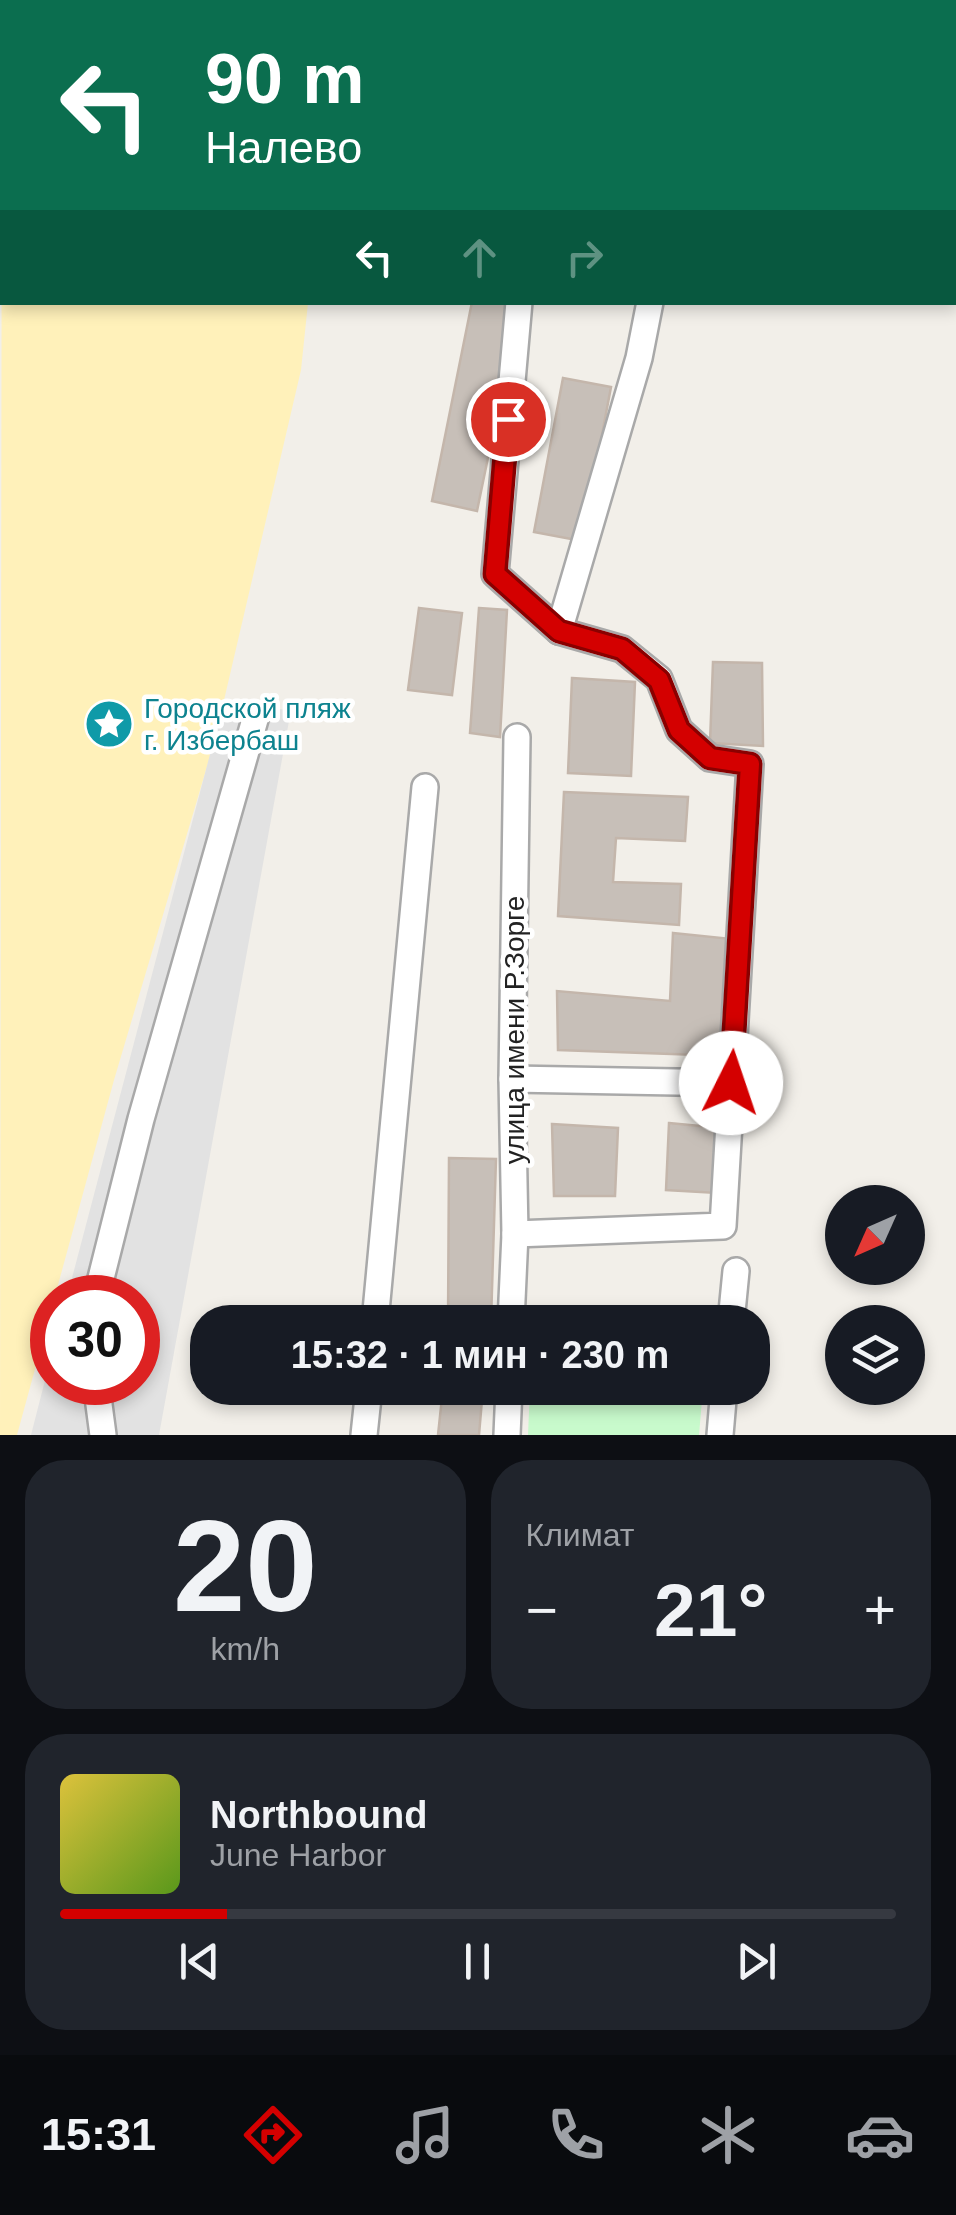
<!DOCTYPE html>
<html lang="ru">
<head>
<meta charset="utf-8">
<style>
  body { margin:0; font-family:Helvetica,sans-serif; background:#20242c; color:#f1f3f6; height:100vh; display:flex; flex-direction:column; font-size:38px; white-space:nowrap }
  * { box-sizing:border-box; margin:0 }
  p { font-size:32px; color:#9ea1a6 }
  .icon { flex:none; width:55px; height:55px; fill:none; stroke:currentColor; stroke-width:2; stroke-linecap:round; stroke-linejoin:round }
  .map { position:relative; height:1435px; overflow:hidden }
  .side { display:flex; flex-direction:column; gap:25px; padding:25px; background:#0d0f14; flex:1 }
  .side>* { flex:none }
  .guide { position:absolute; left:0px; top:0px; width:958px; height:305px; box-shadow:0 5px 15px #0003; background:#0b6e4f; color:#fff; overflow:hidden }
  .needle { width:65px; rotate:225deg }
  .fabs { position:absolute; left:825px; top:1185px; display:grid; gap:20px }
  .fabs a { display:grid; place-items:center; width:100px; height:100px; border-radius:50%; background:#171b24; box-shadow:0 5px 15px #0003; font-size:50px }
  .speed { position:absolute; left:30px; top:1275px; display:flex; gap:20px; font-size:50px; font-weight:700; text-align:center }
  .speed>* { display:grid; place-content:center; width:130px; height:130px; border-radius:50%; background:#171b24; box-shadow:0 5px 15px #0003; line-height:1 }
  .speed .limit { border:15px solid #d22; background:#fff; color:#111 }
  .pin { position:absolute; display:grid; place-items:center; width:85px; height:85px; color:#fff; margin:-42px; border:5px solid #fff; border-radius:50%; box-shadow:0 2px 10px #0007 }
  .me { position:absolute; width:110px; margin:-55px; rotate:4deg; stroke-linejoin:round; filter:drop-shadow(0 0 8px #0008) }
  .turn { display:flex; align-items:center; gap:35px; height:210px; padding:0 40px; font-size:45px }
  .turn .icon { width:130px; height:130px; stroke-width:2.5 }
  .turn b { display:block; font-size:70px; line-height:85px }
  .lanes { display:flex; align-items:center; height:95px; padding:0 40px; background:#0003; justify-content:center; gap:50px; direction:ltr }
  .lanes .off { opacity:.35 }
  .big { font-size:75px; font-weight:700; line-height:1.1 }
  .side .tile { flex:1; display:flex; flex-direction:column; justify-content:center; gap:15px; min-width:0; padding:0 35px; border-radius:40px; background:#20242c }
  .side .dial { align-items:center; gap:0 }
  .dial b { font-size:130px; line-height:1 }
  .song { display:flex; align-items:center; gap:30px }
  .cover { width:120px; height:120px; border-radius:15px; background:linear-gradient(135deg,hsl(50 70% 55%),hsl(90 70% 35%)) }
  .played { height:10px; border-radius:5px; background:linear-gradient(90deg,#d40000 20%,#363941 20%) }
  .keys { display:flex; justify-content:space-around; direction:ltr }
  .heat { display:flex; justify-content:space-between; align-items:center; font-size:55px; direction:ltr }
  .side .tiles { flex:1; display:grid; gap:25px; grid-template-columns:1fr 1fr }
  .tile:last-child { grid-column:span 2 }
  .trip { position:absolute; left:190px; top:1305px; width:580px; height:100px; border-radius:40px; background:#171b24; box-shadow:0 5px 15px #0003; font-weight:700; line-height:100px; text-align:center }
  .tabs { display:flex; height:160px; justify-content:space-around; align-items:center; background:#090b0e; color:#9ea1a6 }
  .tabs .icon { width:70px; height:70px }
  .tabs .on { color:#d40000 }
  .tabs b { font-size:45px; color:#f1f3f6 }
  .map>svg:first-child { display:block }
  .sand { fill:#fff1ba }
  .park { fill:#c8facc }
  .parking { fill:#e2e2e2 }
  .building { fill:#c7bfb8; stroke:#c4b6ab; stroke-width:2.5 }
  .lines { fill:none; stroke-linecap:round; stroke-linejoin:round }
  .minor-casing { stroke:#a9a9a9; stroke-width:30 }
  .minor { stroke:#fff; stroke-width:25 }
  .route-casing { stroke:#8a0000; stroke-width:25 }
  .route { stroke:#d40000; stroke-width:18 }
  .labels { text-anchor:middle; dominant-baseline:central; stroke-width:9; stroke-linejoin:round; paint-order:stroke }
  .culture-label { font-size:28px; fill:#0d838f; stroke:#fff; text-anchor:start }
  .street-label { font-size:28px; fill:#222; stroke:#fff }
</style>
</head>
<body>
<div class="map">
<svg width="956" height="1435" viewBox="0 0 956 1435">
  <rect width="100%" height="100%" fill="#f2efe9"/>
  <path class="sand" d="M2,4V302L308,303L301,370L214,743L114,1080L17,1435H0Z"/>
  <path class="park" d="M530,1388H703L699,1435H528Z"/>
  <path class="parking" d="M223,705L291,710L159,1435H31L52,1353V1382H138V1298L67,1297Z"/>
  <g class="building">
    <path d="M472,302H520L477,511L432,501Z"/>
    <path d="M563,378L611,387L582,541L534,532Z"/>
    <path d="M419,608L462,613L452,695L408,690Z"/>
    <path d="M479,608L507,610L500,737L470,733Z"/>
    <path d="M713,662L762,663L763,746L710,743Z"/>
    <path d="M572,678L635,682L631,776L568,773Z"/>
    <path d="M564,792L688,797L685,841L616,838L613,882L681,884L679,925L558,916Z"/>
    <path d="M673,933L732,939L727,1056L558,1050L557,991L670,1001Z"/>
    <path d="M669,1123L720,1128L717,1193L666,1190Z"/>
    <path d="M552,1124L618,1128L615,1196H554Z"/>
    <path d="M449,1158L496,1159L491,1322H448Z"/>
    <path d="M443,1388H483L479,1435H438Z"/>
  </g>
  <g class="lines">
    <g class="minor-casing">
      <g id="minor">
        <path d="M559,631L639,358L650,302"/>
        <path d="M512,1079L731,1083"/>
        <path d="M515,1234L723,1226L750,764L710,758L679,730L659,679L622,649L559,631L495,574L519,302"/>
        <path d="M96,1298L141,1119L256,716"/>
        <path d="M375,1322L425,787"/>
        <path d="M511,1322L515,1234L512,1079L517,737"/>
        <path d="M731,1322L736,1271"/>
        <path d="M96,1382L103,1435"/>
        <path d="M364,1435L369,1388"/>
        <path d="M507,1435L509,1388"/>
        <path d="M720,1435L724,1388"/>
      </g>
    </g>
    <use href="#minor" class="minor"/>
  </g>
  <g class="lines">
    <g class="route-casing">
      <path id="route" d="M508,419L495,574L559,631L622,649L659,680L679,730L710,758L750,764L731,1083"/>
    </g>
    <use href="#route" class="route"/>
  </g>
  <defs>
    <g id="sight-disc" transform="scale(2.5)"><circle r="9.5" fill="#0f9aa8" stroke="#fff"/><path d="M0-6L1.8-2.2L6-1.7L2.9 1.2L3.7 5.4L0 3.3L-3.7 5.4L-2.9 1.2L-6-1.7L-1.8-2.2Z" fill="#fff"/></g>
  </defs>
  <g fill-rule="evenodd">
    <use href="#sight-disc" x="109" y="724"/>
  </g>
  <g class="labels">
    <g class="culture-label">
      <text x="144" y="708">Городской пляж<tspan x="144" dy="32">г. Избербаш</tspan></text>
    </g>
    <g class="street-label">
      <text transform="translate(514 1030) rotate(-90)">улица имени Р.Зорге</text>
    </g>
  </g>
</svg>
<div class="fabs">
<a><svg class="needle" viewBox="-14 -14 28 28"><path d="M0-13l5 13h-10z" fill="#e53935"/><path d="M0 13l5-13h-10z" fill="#9ea1a6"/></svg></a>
<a><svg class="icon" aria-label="layers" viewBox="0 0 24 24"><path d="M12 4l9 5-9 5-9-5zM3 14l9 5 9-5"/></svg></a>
</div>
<div class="speed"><div class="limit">30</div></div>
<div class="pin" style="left:508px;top:419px;background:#d93025"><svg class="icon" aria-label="arrive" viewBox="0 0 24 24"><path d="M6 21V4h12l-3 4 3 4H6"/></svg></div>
<svg class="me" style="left:731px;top:1083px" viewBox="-20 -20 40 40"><circle r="19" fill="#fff"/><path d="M0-13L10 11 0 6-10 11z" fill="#d40000"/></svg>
<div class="trip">15:32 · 1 мин · 230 m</div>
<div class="guide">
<div class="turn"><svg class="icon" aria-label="left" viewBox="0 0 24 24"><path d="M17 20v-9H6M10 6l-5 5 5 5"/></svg><div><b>90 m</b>Налево</div></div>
<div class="lanes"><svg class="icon" aria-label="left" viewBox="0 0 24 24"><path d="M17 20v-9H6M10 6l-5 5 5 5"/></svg><svg class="icon off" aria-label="ahead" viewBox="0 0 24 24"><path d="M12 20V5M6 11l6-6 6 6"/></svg><svg class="icon off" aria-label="right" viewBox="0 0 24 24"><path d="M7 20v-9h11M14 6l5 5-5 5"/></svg></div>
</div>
</div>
<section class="side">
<div class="tiles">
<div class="tile dial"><b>20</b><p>km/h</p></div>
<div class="tile"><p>Климат</p>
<div class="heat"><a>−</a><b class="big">21°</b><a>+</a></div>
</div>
<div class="tile">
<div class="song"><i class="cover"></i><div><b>Northbound</b><p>June Harbor</p></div></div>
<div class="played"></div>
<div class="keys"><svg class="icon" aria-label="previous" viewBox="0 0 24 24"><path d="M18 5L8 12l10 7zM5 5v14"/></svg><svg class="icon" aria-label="pause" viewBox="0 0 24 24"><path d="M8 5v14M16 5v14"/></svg><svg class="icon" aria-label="next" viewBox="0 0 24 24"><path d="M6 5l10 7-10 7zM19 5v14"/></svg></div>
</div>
</div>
</section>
<nav class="tabs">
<b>15:31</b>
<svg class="icon on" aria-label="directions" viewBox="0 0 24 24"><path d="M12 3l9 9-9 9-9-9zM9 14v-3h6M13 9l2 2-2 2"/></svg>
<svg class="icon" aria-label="music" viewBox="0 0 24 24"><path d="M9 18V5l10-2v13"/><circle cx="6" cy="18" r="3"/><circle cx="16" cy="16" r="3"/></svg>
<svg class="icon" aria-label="phone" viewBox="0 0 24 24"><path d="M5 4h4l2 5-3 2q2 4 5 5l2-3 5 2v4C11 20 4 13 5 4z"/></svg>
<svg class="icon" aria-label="climate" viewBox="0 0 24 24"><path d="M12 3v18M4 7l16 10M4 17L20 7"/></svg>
<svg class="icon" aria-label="car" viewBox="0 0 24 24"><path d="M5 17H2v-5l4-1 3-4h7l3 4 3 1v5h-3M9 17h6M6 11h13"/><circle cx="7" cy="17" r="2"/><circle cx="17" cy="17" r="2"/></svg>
</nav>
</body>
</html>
